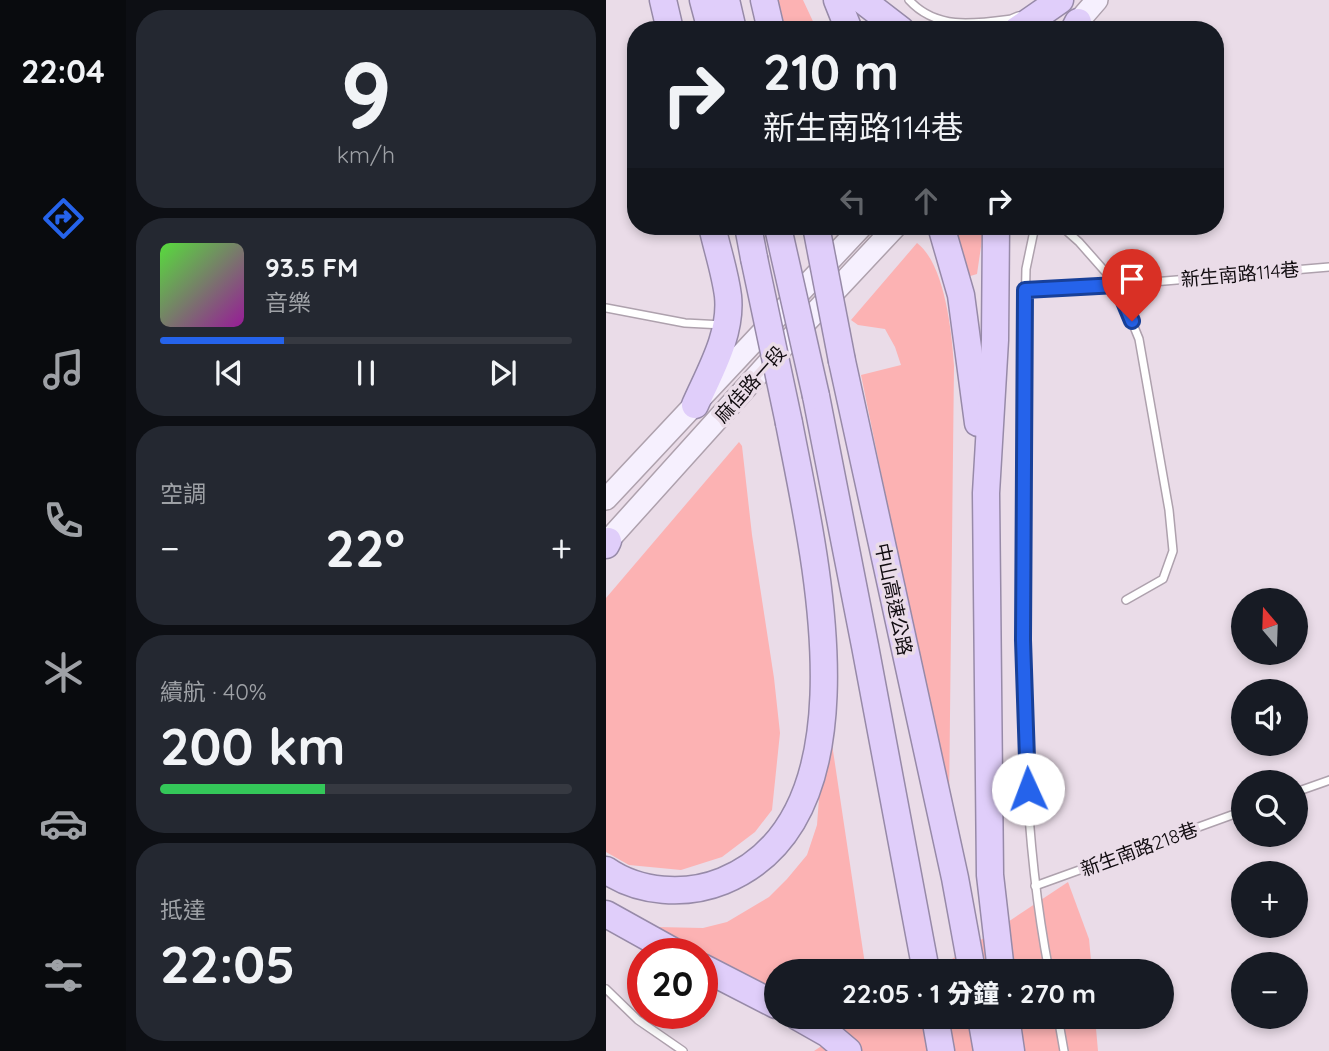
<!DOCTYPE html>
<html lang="zh-TW">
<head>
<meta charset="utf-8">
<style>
  body { margin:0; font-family:Quicksand,"Noto Sans TC",sans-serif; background:#242831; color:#f1f3f6; height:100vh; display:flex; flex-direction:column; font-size:26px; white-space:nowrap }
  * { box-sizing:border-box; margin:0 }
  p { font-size:23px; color:#9ea1a6 }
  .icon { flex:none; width:38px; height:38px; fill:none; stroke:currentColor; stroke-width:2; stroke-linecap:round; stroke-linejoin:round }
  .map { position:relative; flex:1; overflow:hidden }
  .sheet { display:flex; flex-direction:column; gap:10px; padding:10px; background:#0d0f14; width:480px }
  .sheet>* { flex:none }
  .banner { position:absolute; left:21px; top:21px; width:597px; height:214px; border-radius:28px; box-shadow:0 4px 10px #0003; background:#171b24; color:#f1f3f6; overflow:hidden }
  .needle { width:46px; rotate:341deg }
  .buttons { position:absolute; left:625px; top:588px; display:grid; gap:14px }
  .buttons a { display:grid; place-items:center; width:77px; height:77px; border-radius:50%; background:#171b24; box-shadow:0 4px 10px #0003; font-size:35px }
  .speed { position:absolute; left:21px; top:938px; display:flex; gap:14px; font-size:35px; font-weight:700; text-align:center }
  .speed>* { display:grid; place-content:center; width:91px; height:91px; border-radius:50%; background:#171b24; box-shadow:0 4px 10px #0003; line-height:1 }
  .speed .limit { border:10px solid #d22; background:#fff; color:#111 }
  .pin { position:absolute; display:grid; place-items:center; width:60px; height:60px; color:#fff; margin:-72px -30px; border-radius:50% 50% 50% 0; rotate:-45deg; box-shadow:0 0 7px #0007 }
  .pin .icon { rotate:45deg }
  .me { position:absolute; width:77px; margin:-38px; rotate:358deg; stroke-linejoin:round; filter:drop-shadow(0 0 5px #0008) }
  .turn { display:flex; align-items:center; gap:24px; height:147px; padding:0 21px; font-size:32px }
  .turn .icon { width:91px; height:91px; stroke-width:2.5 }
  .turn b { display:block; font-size:49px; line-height:60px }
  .lanes { display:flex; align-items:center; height:66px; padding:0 21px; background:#0003; justify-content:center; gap:35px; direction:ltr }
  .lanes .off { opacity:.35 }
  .big { font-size:52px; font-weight:800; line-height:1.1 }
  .sheet .tile { flex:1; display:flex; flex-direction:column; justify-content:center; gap:10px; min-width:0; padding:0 24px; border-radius:28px; background:#242831 }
  .sheet .dial { align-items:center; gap:0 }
  .dial b { font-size:91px; line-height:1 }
  .song { display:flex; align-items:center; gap:21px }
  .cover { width:84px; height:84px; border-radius:10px; background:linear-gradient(135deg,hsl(110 70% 55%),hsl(300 70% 35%)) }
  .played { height:7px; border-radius:4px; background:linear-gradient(90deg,#2563eb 30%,#363941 30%) }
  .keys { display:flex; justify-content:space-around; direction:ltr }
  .heat { display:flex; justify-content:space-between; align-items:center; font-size:38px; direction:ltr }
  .charge { height:10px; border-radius:5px; background:linear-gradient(90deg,#34c759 40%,#363941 0) }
  .trip { position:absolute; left:158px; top:959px; width:410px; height:70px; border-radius:35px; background:#171b24; box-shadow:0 4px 10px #0003; font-weight:800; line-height:70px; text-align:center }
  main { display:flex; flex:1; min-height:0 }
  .tab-bar { display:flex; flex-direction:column; width:126px; justify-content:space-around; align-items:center; background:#090b0e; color:#9ea1a6 }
  .tab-bar .icon { width:49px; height:49px }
  .tab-bar .on { color:#2563eb }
  .tab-bar b { font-size:32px; color:#f1f3f6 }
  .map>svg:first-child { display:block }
  .green { fill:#fcb2b3 }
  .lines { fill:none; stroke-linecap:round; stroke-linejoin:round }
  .lane-casing { stroke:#aea1ad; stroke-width:10 }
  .secondary-casing { stroke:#aea1ad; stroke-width:24 }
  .highway-casing { stroke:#978aa8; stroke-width:29 }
  .lane { stroke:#fff; stroke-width:7 }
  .secondary { stroke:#f6f0fe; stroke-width:21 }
  .highway { stroke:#e0cefa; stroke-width:26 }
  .highway-bridge-casing { stroke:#978aa8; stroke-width:29; stroke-linecap:butt }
  .highway-bridge { stroke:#e0cefa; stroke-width:26 }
  .route-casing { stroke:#184099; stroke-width:18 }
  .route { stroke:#2563eb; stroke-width:12 }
  .labels { text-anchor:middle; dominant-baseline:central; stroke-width:7; stroke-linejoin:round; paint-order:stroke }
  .street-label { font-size:19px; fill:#100b0f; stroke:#eadce8 }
</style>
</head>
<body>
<main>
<nav class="tab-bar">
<b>22:04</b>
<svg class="icon on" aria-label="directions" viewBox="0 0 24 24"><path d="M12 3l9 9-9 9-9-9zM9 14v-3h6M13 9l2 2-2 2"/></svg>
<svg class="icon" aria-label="music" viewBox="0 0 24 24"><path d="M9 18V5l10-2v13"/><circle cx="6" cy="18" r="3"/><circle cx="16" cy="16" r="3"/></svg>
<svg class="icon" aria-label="phone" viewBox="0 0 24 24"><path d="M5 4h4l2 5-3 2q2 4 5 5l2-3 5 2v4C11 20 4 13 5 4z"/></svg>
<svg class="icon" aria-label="climate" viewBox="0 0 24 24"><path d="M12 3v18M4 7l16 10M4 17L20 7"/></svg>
<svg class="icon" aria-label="car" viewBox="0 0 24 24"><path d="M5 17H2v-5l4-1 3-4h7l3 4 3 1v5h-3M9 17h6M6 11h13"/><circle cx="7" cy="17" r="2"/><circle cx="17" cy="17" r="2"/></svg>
<svg class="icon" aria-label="filters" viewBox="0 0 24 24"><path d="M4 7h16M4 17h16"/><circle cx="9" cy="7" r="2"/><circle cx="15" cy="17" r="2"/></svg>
</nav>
<section class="sheet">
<div class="tile dial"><b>9</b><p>km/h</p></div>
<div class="tile">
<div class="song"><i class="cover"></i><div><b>93.5 FM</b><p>音樂</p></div></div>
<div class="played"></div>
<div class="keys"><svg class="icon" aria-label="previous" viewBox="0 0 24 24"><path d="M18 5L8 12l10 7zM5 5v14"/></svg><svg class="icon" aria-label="pause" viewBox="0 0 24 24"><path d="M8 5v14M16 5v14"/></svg><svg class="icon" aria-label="next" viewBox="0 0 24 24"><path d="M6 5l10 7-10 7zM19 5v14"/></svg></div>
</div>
<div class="tile"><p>空調</p>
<div class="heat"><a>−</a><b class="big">22°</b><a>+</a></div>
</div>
<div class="tile"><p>續航 · 40%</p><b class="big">200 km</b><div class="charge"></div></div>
<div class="tile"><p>抵達</p><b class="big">22:05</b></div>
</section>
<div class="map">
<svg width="724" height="1051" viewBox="0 0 724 1051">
  <rect width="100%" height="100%" fill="#eadce8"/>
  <g class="green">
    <path d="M169,0H197L211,30H176Z"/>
    <path d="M328,226H378L371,274L361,277Z"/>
    <path d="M311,243C339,264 346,333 348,366L343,804L255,375L295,365L289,347L279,329L252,325L245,320Z"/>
    <path d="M133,442L136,446L146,535L168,678L174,733L166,810L149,832L116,857L75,870L23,865L0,852V598Z"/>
    <path d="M220,704L260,971H170V1004L96,965V954H72L24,920L51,927L97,928L121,922L163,897L181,879L201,855L211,825Z"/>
    <path d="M462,882L483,939L486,971H328Z"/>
    <path d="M191,1017H489L492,1051H208L226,1039Z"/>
  </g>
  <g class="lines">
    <g class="lane-casing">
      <g id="lane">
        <path d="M303,0C330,30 368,24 405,19L412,16"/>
        <path d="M429,226L420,269C418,355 419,442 418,528C416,676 415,826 443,971"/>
        <path d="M455,226L473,242L511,285L533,339L563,510L567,551L557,579L520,600"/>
        <path d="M419,290L511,285L724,267"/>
        <path d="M0,308L79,323L117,325"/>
        <path d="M690,792L724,780"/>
        <path d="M429,886L637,811"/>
        <path d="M0,989L32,1020L77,1051"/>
        <path d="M452,1017L458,1051"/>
      </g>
    </g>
    <g class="secondary-casing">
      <g id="secondary">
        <path d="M465,30L491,0"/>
        <path d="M0,499L256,226"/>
        <path d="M0,543L173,351L290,226"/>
      </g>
    </g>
    <g class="highway-casing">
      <g id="highway">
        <path d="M57,0L64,30"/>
        <path d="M97,0L105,30"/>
        <path d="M120,0L127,30"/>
        <path d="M158,0L165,30"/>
        <path d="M231,0L243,30"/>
        <path d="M256,0L295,30"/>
        <path d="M411,30L454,0"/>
        <path d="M468,30L472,22"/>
        <path d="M142,226L148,258"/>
        <path d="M335,226L355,295L372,423"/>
        <path d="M390,226L389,340L380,493L384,875L395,971"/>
        <path d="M236,361L349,878L366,971"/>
        <path d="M210,396L259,646L320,971"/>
        <path d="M89,405C104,371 126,334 122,296C119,272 111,249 106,226"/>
        <path d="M0,545L2,541"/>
        <path d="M0,870C33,893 80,896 117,881C274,817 207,549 183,423"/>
        <path d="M0,914L72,954"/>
        <path d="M96,967L170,1005"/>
        <path d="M192,1017L222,1034L242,1051"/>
        <path d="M329,1017L335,1051"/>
        <path d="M375,1017L381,1051"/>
        <path d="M400,1017L405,1051"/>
      </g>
    </g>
    <use href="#lane" class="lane"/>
    <use href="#secondary" class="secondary"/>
    <use href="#highway" class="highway"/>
    <g class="highway-bridge-casing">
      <g id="highway-bridge">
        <path d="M210,226L236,361"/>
        <path d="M173,232L210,396"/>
        <path d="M148,258L183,423"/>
      </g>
    </g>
    <use href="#highway-bridge" class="highway-bridge"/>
  </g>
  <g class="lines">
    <g class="route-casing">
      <path id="route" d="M422,789L417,640L419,290L511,285L526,321"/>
    </g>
    <use href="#route" class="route"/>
  </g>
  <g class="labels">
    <g class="street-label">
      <text transform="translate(634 274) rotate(-5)">新生南路114巷</text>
      <text transform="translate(144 384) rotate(-48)">麻佳路一段</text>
      <text transform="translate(288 599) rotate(78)">中山高速公路</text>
      <text transform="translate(533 849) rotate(-20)">新生南路218巷</text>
    </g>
  </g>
</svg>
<div class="buttons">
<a><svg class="needle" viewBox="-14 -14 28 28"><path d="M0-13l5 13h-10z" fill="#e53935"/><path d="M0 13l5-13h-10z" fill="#9ea1a6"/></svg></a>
<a><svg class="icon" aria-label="sound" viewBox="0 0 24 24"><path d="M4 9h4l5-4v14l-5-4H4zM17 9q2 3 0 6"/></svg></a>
<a><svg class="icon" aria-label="search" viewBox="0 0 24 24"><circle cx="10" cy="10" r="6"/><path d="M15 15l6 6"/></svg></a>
<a>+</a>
<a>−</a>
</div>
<div class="speed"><div class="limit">20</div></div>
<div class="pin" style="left:526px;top:321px;background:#d93025"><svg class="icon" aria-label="arrive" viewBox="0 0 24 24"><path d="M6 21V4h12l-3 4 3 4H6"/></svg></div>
<svg class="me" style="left:422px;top:789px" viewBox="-20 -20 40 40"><circle r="19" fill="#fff"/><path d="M0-13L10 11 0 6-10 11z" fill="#2563eb"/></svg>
<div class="trip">22:05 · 1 分鐘 · 270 m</div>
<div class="banner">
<div class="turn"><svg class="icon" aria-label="right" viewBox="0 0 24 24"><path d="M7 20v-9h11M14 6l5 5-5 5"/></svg><div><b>210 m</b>新生南路114巷</div></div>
<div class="lanes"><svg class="icon off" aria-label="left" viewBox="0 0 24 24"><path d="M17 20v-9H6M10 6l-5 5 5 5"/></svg><svg class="icon off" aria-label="ahead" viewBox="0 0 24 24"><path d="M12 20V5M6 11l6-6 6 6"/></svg><svg class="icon" aria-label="right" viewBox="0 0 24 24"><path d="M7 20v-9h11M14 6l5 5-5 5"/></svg></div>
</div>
</div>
</main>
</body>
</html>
